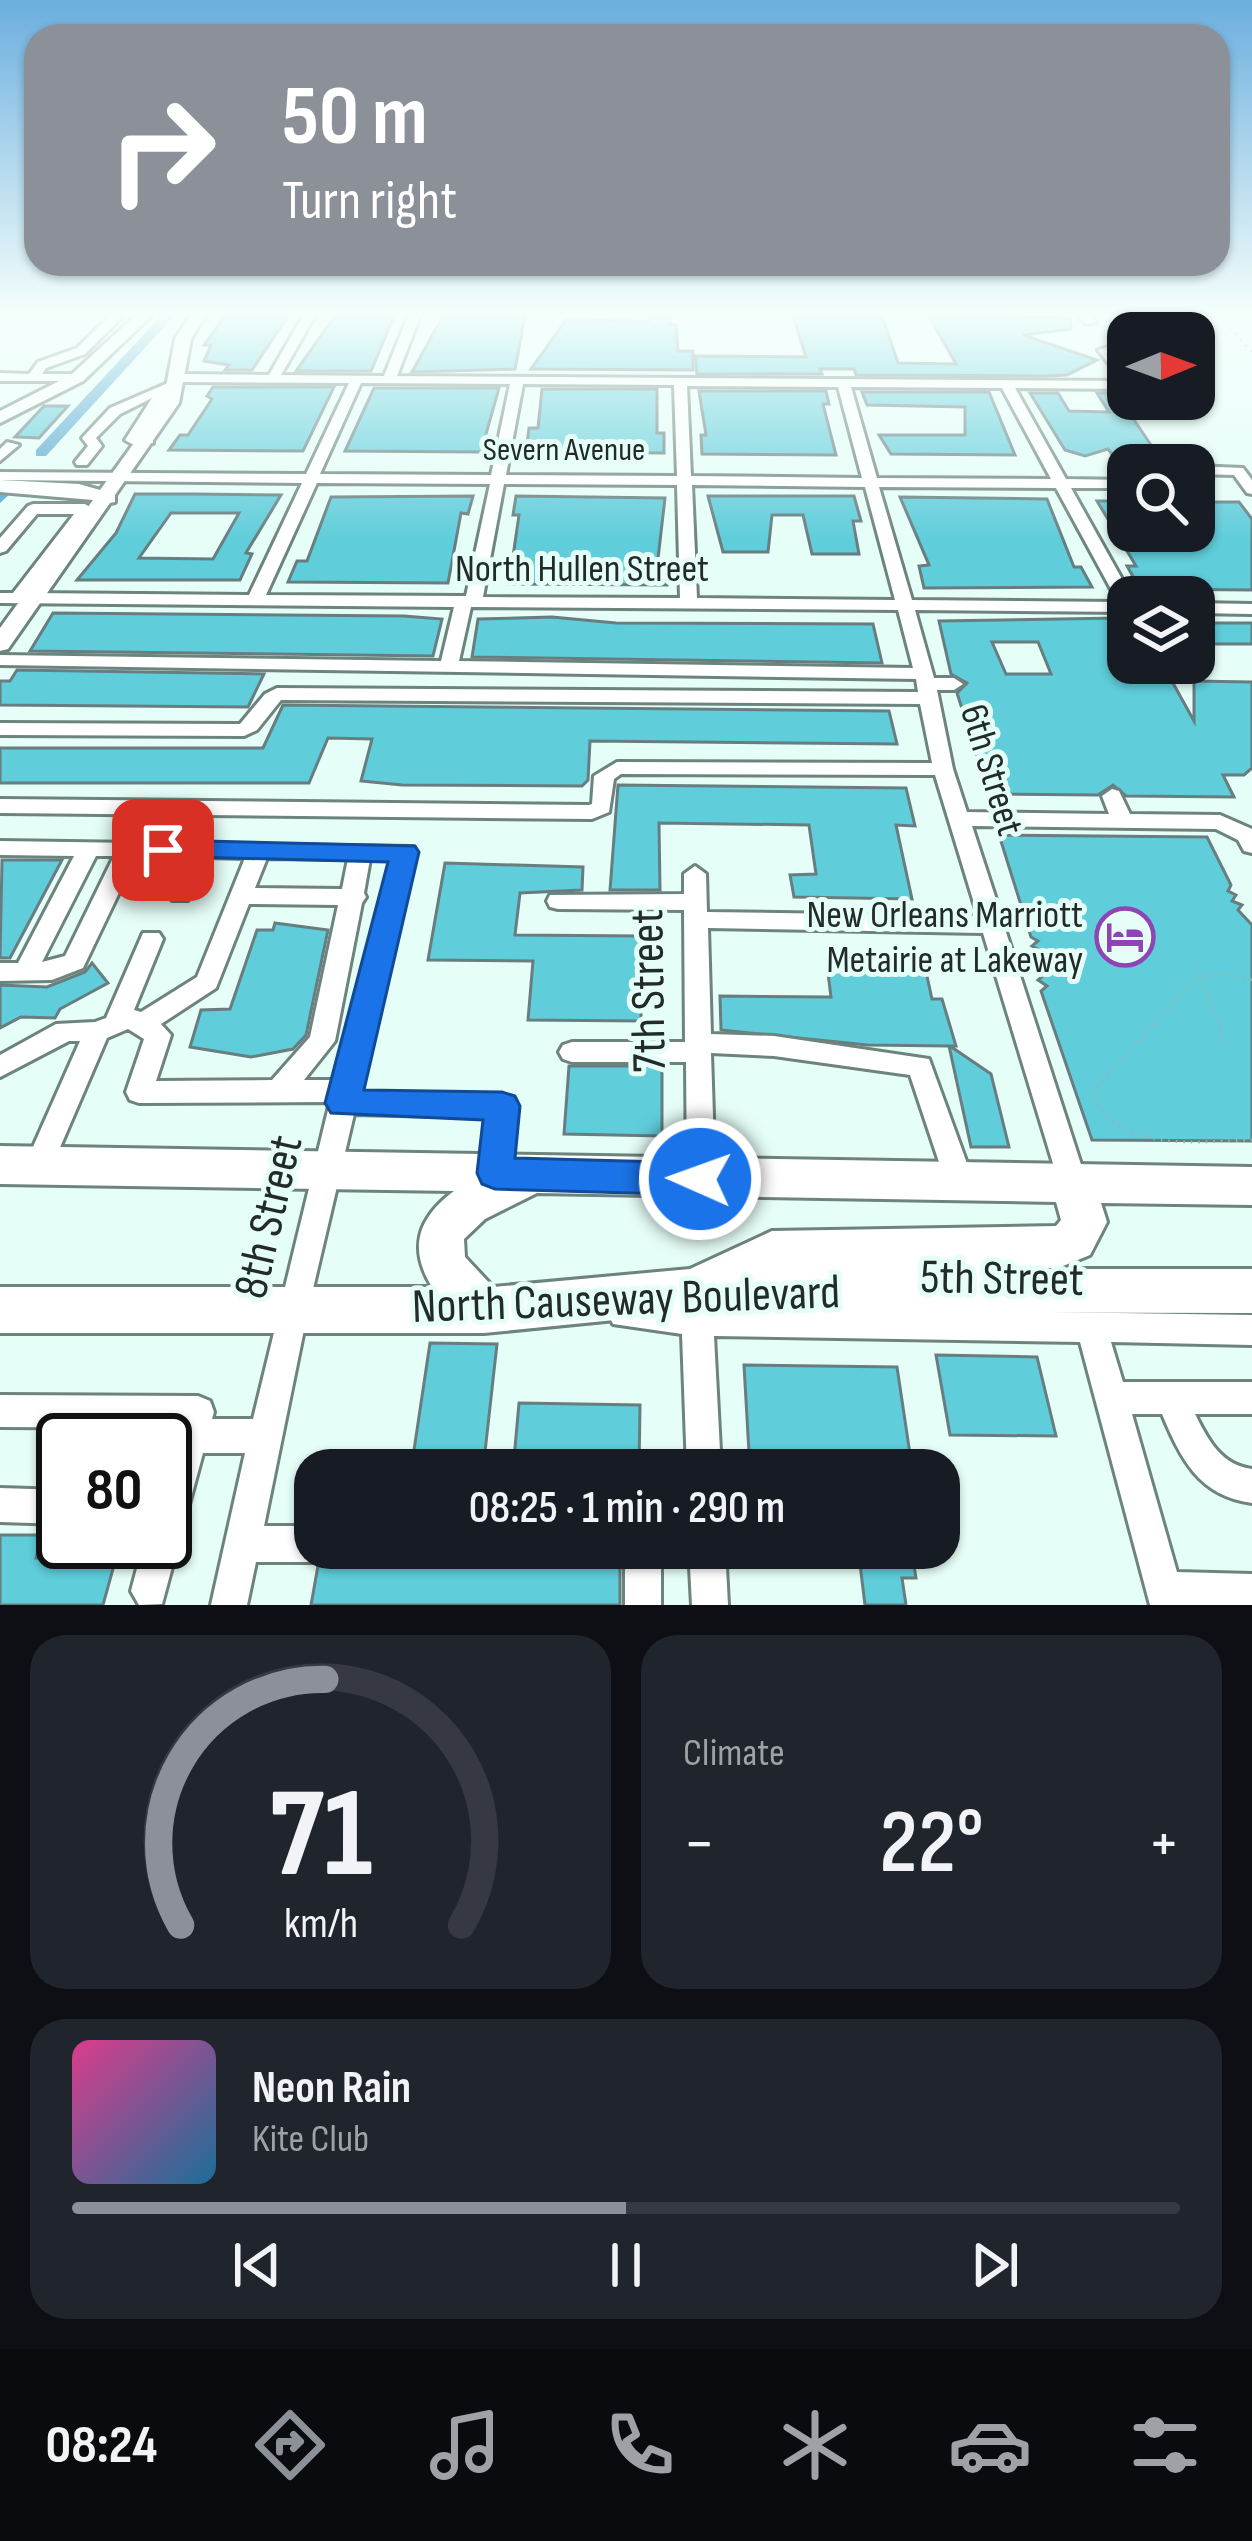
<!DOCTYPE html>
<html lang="en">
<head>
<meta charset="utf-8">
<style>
  body { margin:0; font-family:"Sofia Sans Condensed",sans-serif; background:#20242c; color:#f1f3f6; height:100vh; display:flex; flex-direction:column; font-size:45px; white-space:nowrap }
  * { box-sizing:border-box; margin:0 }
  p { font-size:39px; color:#9ea1a6 }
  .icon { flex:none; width:66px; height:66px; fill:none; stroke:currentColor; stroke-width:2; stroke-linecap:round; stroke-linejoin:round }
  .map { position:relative; height:1605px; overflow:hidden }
  .panel { display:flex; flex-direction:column; gap:30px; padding:30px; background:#0d0f14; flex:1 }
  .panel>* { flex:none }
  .top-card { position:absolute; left:24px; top:24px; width:1206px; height:252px; border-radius:36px; box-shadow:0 3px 9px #0004; background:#8c9099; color:#fff; overflow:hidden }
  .needle { width:78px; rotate:89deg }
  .fabs { position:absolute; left:1107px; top:312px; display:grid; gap:24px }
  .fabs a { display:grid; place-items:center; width:108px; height:108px; border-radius:24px; background:#171b24; box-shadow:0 3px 9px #0004; font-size:60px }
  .speed { position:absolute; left:36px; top:1413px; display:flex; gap:24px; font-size:60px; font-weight:700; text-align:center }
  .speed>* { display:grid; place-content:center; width:156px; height:156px; border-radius:50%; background:#171b24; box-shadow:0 3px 9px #0004; line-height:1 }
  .speed .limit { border:6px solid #111; border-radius:18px; background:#fff; color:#111 }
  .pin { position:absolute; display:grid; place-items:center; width:102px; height:102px; color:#fff; margin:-51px; border-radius:24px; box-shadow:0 6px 18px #0006 }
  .me { position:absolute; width:132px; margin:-66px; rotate:272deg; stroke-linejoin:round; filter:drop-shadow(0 0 9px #0008) }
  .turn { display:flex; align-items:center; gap:42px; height:252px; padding:0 60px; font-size:54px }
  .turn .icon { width:156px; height:156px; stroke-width:2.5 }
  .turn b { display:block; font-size:84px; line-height:102px }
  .big { font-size:90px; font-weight:600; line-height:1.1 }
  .panel .card { flex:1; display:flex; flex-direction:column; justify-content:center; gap:18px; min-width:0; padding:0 42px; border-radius:36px; background:#20242c }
  .panel .dial { align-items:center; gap:0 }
  .dial svg { height:312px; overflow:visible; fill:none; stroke:#363941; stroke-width:7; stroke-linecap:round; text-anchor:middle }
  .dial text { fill:#f1f3f6; stroke:none }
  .song { display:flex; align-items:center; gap:36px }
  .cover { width:144px; height:144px; border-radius:18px; background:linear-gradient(135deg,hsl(330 70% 55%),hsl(200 70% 35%)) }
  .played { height:12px; border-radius:6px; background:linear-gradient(90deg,#8c9099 50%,#363941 50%) }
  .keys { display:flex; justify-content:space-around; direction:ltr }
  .heat { display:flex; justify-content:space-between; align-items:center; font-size:66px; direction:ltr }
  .panel .tiles { flex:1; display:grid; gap:30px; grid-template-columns:1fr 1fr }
  .card:last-child { grid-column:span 2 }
  .trip { position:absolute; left:294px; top:1449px; width:666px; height:120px; border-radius:36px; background:#171b24; box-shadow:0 3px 9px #0004; font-weight:600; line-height:120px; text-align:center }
  .menu { display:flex; height:192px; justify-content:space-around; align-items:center; background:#090b0e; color:#9ea1a6 }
  .menu .icon { width:84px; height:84px }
  .menu .on { color:#8c9099 }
  .menu b { font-size:54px; color:#f1f3f6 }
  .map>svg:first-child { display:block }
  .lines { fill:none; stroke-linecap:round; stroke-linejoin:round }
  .canal { fill:#51a5cf; fill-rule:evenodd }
  .building { fill:#5fcdda; stroke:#677d80; stroke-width:3; fill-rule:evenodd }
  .minor-casing { stroke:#6d837d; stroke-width:6 }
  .major-casing { stroke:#6d837d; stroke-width:6 }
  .highway-casing { stroke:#6d837d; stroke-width:6 }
  .path { stroke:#9fb2ad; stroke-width:3; stroke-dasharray:1.5 6; stroke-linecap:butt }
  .minor { fill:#fff; fill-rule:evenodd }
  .major { fill:#fff; fill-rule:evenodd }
  .highway { fill:#fff; fill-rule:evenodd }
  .route { fill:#1a73e8; stroke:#114b97; stroke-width:3 }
  .labels { text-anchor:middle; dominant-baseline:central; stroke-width:10; stroke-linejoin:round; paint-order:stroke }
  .far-street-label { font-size:33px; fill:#222b29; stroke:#e6fef8 }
  .street-label { font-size:39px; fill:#222b29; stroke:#e6fef8 }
  .poi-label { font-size:39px; fill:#222b29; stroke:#e6fef8; text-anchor:end }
  .near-street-label { font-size:48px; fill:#222b29; stroke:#e6fef8 }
</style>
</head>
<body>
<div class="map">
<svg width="1252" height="1605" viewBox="0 0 1252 1605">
  <rect width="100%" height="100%" fill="#e6fef8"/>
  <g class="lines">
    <g class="canal">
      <path d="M161,316H174L46,456H36V450Z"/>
      <path d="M0,490L10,494L0,503Z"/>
    </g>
  </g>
  <g class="building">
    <path d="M225,316H288L252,370H225L229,365L204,361L211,345H204Z"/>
    <path d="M335,316H394L371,371H296Z"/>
    <path d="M443,316H525L515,369L412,372Z"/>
    <path d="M650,316H669L670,324L676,325L678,351H693V370L531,369L566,320L650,321Z"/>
    <path d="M793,316H882L898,363L956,364L929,316L1070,318L1071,329L1023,335L1097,360L1067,375L1047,376L856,375L854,369H820L822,374H697L695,356L806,357Z"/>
    <path d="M213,387H334L303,451L169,450L180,435H188L212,399L207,396Z"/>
    <path d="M374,388H499L481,452L345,451Z"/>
    <path d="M542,389H657V433H664V453L526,452L529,428H538Z"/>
    <path d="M699,391H826L829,404H823L836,455L702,454L701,435H706Z"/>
    <path d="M862,392H989L1015,455L891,454L879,435H965V407L867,405Z"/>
    <path d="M1030,393H1058L1069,411L1109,412L1097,393H1124L1128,411L1159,457L1113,456L1108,449L1085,456L1065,450Z"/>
    <path d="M44,406H68L39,438L15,437Z"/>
    <path d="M135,494H194L281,495L246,553L252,554L240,580H77L116,533ZM171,513H239L213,559L139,558Z"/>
    <path d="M473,496L468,514L461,513L448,583L288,582L297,561H307L331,497Z"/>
    <path d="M516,496L665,498L657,567H667V585L509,584L519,515H513Z"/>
    <path d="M708,496H854L861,521H853L859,554H812L803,515H772L768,552H723Z"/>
    <path d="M900,497L1047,499L1074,567H1081L1092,587L924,588L919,566L929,565Z"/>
    <path d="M1097,501H1128V531L1146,534H1203L1194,521V502H1239L1252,519V590L1140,589L1127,566H1136Z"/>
    <path d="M53,613L404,616L442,619L433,656L30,651Z"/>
    <path d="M552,617L616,623L873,624L882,663L472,657L478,619Z"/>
    <path d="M1119,618L1128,624V663H1155L1161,675L1169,676L1194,721V681L1252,682V768L1244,775H1223L1234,797L1126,796L1113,785L1098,795L989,794L957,693L967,683L951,674L939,621ZM992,642H1038L1051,674H1006Z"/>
    <rect x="1194" y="623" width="58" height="21"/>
    <path d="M17,670L264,674L248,707L0,705V681H10Z"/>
    <path d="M283,705L889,711L897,744L590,741L588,780L582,786L402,785L361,781L372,739L328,738L309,783H0V748H263Z"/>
    <path d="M618,785L906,788L915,826L896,825L912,899L794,897L790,875L816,874L809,825L659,823L660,890H610Z"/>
    <path d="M999,835L1207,837L1231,885L1228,891L1236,895L1232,901L1242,905L1238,910L1252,925V1141L1092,1140L1041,991L1047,986L1038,980L1045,974L1037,969L1044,963L1035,957L1041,951L1032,946L1038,941L1031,937Z"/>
    <path d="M2,860H62L10,958H0Z"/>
    <path d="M445,863L583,867L582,890L520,893L515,935L641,936V1021L528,1020L533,961L428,960Z"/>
    <path d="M275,923L328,930L306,1035L293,1049L251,1057L190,1047L201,1010L230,1009L257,930H273Z"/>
    <path d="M826,957L923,958L932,999H942L956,1046H950L991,1074L1009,1147H971L949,1046L867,1045L721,1030L720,996L831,997Z"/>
    <path d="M92,963L108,983L60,1009L55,1018L21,1017L0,1028V985L47,987L85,972Z"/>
    <path d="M569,1066H662V1136L564,1134Z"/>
    <path d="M430,1343L497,1344L483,1470H411Z"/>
    <path d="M936,1355L1037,1357L1056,1436L950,1435Z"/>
    <path d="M744,1365L897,1367L910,1454L749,1453Z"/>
    <path d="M519,1403L640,1405L639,1470H513Z"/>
    <path d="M0,1535H43L36,1558H116L103,1605H0Z"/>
    <path d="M385,1548H620V1605H311L318,1566L333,1556L384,1557Z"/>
    <path d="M864,1548H911L916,1578H902L906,1605H865L859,1556L864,1557Z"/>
  </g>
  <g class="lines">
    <g class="minor-casing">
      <g id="minor">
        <path d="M110,316H123L85,354L46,368L42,374H77L81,375V381H0V373L29,374L38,362L77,348Z"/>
        <path d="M303,316H315L281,375L384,376L408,316H420L397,376L1122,381L1098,350L1108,347L1128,373V389L1015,388L1066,479L1128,480V488H1071L1132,597H1128V612L915,610L934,678H954L963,684L954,690H937L953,769L967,812L1109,814L1102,796L1112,789L1119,791L1130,814L1220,815L1252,829V853L1244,851L1238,840L1216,829L972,826L1002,918L1008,925L1005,929L1086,1180L1082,1189L1072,1192L1062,1189L1058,1180L983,933L708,928L711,1034L774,1036L929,1059L973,1180L969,1189L959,1192L949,1189L945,1180L910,1075L774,1056L711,1053L715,1179L711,1188L701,1191L691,1188L687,1179L686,1062H572L563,1059L559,1052L563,1045L572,1042H685L684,910L558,909L550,907L547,901L550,895L684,894V874L695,866L706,874L707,912L978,916L935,775L621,774L614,779L609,812L592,819L0,813V799L589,805L592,804L594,776L617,762L932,763L920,704L281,700L257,730L244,736L0,735V723L240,724L265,694L277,688L918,692L916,679L0,665V655L441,661L454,607L0,603V593H13L74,514H37L6,551L0,553V538L28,506L33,504H85L93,509L30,593L249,595L302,483L0,480V472L306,474L349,383L181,382L175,378L181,374L269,375ZM361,383L510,384L491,475L320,474ZM523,384L674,385L677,476L506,475ZM687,386L838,387L862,478L691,476ZM851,387L1002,388L1051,479L877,478ZM317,483L490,484L466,596L266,595ZM504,484L677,485L680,598L483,597ZM692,485L865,487L895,600L697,598ZM879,487L1056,488L1118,602L912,600ZM471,607L898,610L913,668L459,661Z"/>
        <path d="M1079,316H1091L1096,322L1086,324Z"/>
        <path d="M168,383L174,387L166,391L165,404L142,436L153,437V443L132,444L125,440L152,398L120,414L96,438L102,446L87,465H77L75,462L88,446L82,438L110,408Z"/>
        <path d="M7,442L19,445L0,461V449Z"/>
        <path d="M1194,466L1243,468L1252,480V494L1247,493L1234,475L1194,474Z"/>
        <path d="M1194,603L1252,604V614L1194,613Z"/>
        <path d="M0,841L413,847L416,852L360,1092L502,1095L512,1098L515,1106L509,1173L505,1181L495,1185L485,1181L481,1173L487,1117L354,1114L308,1310L264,1526H315V1548H331L328,1557L315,1562H256L247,1605H211L245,1453H203L162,1604L139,1605L131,1591L144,1542H165V1469L177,1428L0,1427V1395L198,1396L210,1401L214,1412L212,1419H253L330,1102L139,1103L130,1100L126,1092L144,1039L128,1029L107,1038L49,1173L39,1177L29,1173L25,1165L80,1041H69L0,1077V1055L56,1024L95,1022L106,1018L143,933H159L163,939L134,1010L141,1012L197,977L245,858L206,857L191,894L188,900H172L169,894L184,857H136L83,968L52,980L0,981V963H18L74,856L0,855ZM96,856H114L65,956L42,962ZM267,858L348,859L342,889L255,888ZM370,859H392L336,1080H304L335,1041L362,903L366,897L364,893ZM249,904L338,905L310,1037L272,1080L156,1081L171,1035L161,1024L216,988Z"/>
        <path d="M697,1295L708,1299L711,1307L1252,1315V1345L1111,1342L1123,1382H1252V1414H1195C1208,1440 1221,1465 1252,1469V1503C1199,1496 1181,1459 1162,1414H1132L1177,1572L1252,1574V1605H1150L1080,1342L714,1336L721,1470H687L682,1334L613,1324L608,1314L613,1304L624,1300L683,1305L686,1299Z"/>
        <path d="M0,1488L63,1490V1524L0,1522Z"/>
        <rect x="625" y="1548" width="36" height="57"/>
        <path d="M689,1548H725L728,1605H692Z"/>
      </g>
    </g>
    <g class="major-casing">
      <g id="major">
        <path d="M135,316H151L83,381L0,423V411L71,375Z"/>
        <path d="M190,316H205L191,339L179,403L115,495V502L110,503L8,649L0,651V628L93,500L0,492V480L79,484L100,490L163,403L175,339Z"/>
      </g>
    </g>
    <g class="highway-casing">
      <path id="highway" d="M0,1146L1252,1167V1205L1101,1203L1107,1222L1090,1255L1058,1268L1011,1269H1252V1313L696,1312L484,1333H0V1287H432C408,1248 418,1218 454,1191L0,1184ZM537,1193L1056,1202L1061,1220L1056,1226L772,1231L690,1269L493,1287L465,1257L464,1239L485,1219Z"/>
    </g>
    <g class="path">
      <path d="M1222,316L1252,353"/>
      <path d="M1197,965L1227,1049"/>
      <path d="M1252,980L1233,974L1197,977L1092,1092C1119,1155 1195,1141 1252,1140"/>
    </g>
    <use href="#minor" class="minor"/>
    <use href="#major" class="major"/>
    <use href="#highway" class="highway"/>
  </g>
  <linearGradient id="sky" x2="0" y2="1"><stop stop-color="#6baede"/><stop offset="0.58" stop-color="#f4fffc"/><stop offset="1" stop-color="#f4fffc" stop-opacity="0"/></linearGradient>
  <rect width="1252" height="541" fill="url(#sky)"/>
  <path class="route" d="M163,840L415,846L419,852L364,1090L502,1092L515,1096L520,1106L515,1158L700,1163L714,1168L719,1179L714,1190L700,1195L495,1189L482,1184L477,1173L483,1120L331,1113L325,1103L388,862L153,856V843Z"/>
  <defs>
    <g id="hotel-ring" transform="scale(3)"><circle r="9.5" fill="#e6fef8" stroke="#8f44b6" stroke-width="1.5"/><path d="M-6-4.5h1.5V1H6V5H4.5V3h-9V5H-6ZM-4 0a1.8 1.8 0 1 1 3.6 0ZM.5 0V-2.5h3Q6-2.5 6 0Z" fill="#8f44b6"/></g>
  </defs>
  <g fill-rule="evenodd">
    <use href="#hotel-ring" x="1125" y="937"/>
  </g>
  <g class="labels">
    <g class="far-street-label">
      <text x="564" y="450">Severn Avenue</text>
    </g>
    <g class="street-label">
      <text x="582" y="569">North Hullen Street</text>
      <text transform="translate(991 770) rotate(73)">6th Street</text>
    </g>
    <g class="poi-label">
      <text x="1083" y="915">New Orleans Marriott<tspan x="1083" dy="45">Metairie at Lakeway</tspan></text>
    </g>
    <g class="near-street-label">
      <text transform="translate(649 991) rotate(-91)">7th Street</text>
      <text transform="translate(269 1217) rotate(-77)">8th Street</text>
      <text transform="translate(1002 1279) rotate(1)">5th Street</text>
      <text transform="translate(626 1300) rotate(-2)">North Causeway Boulevard</text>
    </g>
  </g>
</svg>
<div class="fabs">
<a><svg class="needle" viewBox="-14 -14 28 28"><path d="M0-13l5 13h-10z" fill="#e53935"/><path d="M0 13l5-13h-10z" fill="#9ea1a6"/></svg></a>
<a><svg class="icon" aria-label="search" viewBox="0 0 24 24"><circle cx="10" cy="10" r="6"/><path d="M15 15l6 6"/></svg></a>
<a><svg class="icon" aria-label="layers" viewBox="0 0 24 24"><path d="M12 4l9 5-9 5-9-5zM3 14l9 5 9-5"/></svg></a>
</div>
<div class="speed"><div class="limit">80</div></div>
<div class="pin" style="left:163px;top:850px;background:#d93025"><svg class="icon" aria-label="arrive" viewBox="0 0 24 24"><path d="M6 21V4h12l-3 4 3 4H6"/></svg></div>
<svg class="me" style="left:700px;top:1179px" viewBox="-20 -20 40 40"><circle r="17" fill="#1a73e8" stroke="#fff" stroke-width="3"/><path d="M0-11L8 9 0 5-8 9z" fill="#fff"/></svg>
<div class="trip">08:25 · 1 min · 290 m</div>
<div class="top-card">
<div class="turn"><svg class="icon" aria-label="right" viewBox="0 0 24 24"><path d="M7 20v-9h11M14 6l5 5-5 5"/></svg><div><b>50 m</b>Turn right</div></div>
</div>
</div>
<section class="panel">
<div class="tiles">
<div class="card dial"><svg viewBox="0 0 100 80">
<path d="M14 69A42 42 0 1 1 86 69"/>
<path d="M14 69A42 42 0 0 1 51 6" stroke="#8c9099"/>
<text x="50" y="56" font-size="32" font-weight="700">71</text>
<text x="50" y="72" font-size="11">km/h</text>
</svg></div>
<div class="card"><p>Climate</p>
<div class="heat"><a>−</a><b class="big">22°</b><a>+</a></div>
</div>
<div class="card">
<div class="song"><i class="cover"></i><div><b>Neon Rain</b><p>Kite Club</p></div></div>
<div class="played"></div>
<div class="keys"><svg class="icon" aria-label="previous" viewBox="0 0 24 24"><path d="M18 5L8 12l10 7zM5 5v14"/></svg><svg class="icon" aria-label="pause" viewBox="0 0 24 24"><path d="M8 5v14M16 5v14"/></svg><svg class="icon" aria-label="next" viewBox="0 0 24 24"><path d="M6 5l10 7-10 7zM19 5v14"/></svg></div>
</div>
</div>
</section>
<nav class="menu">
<b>08:24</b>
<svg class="icon on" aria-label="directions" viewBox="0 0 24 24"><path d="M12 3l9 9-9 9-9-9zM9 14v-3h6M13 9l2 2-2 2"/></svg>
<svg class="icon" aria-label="music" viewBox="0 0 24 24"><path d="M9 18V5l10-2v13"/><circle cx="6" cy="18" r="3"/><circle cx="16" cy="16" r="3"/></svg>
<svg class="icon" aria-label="phone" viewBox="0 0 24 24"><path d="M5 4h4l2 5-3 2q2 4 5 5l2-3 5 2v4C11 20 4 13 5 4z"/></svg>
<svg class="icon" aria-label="climate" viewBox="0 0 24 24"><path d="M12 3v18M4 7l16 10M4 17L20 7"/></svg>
<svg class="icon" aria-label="car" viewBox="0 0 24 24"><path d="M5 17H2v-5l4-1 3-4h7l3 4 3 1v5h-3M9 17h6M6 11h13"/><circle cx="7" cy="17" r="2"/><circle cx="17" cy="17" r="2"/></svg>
<svg class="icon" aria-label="filters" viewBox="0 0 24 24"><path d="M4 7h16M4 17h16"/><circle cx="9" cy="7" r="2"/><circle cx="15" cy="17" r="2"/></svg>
</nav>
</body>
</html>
